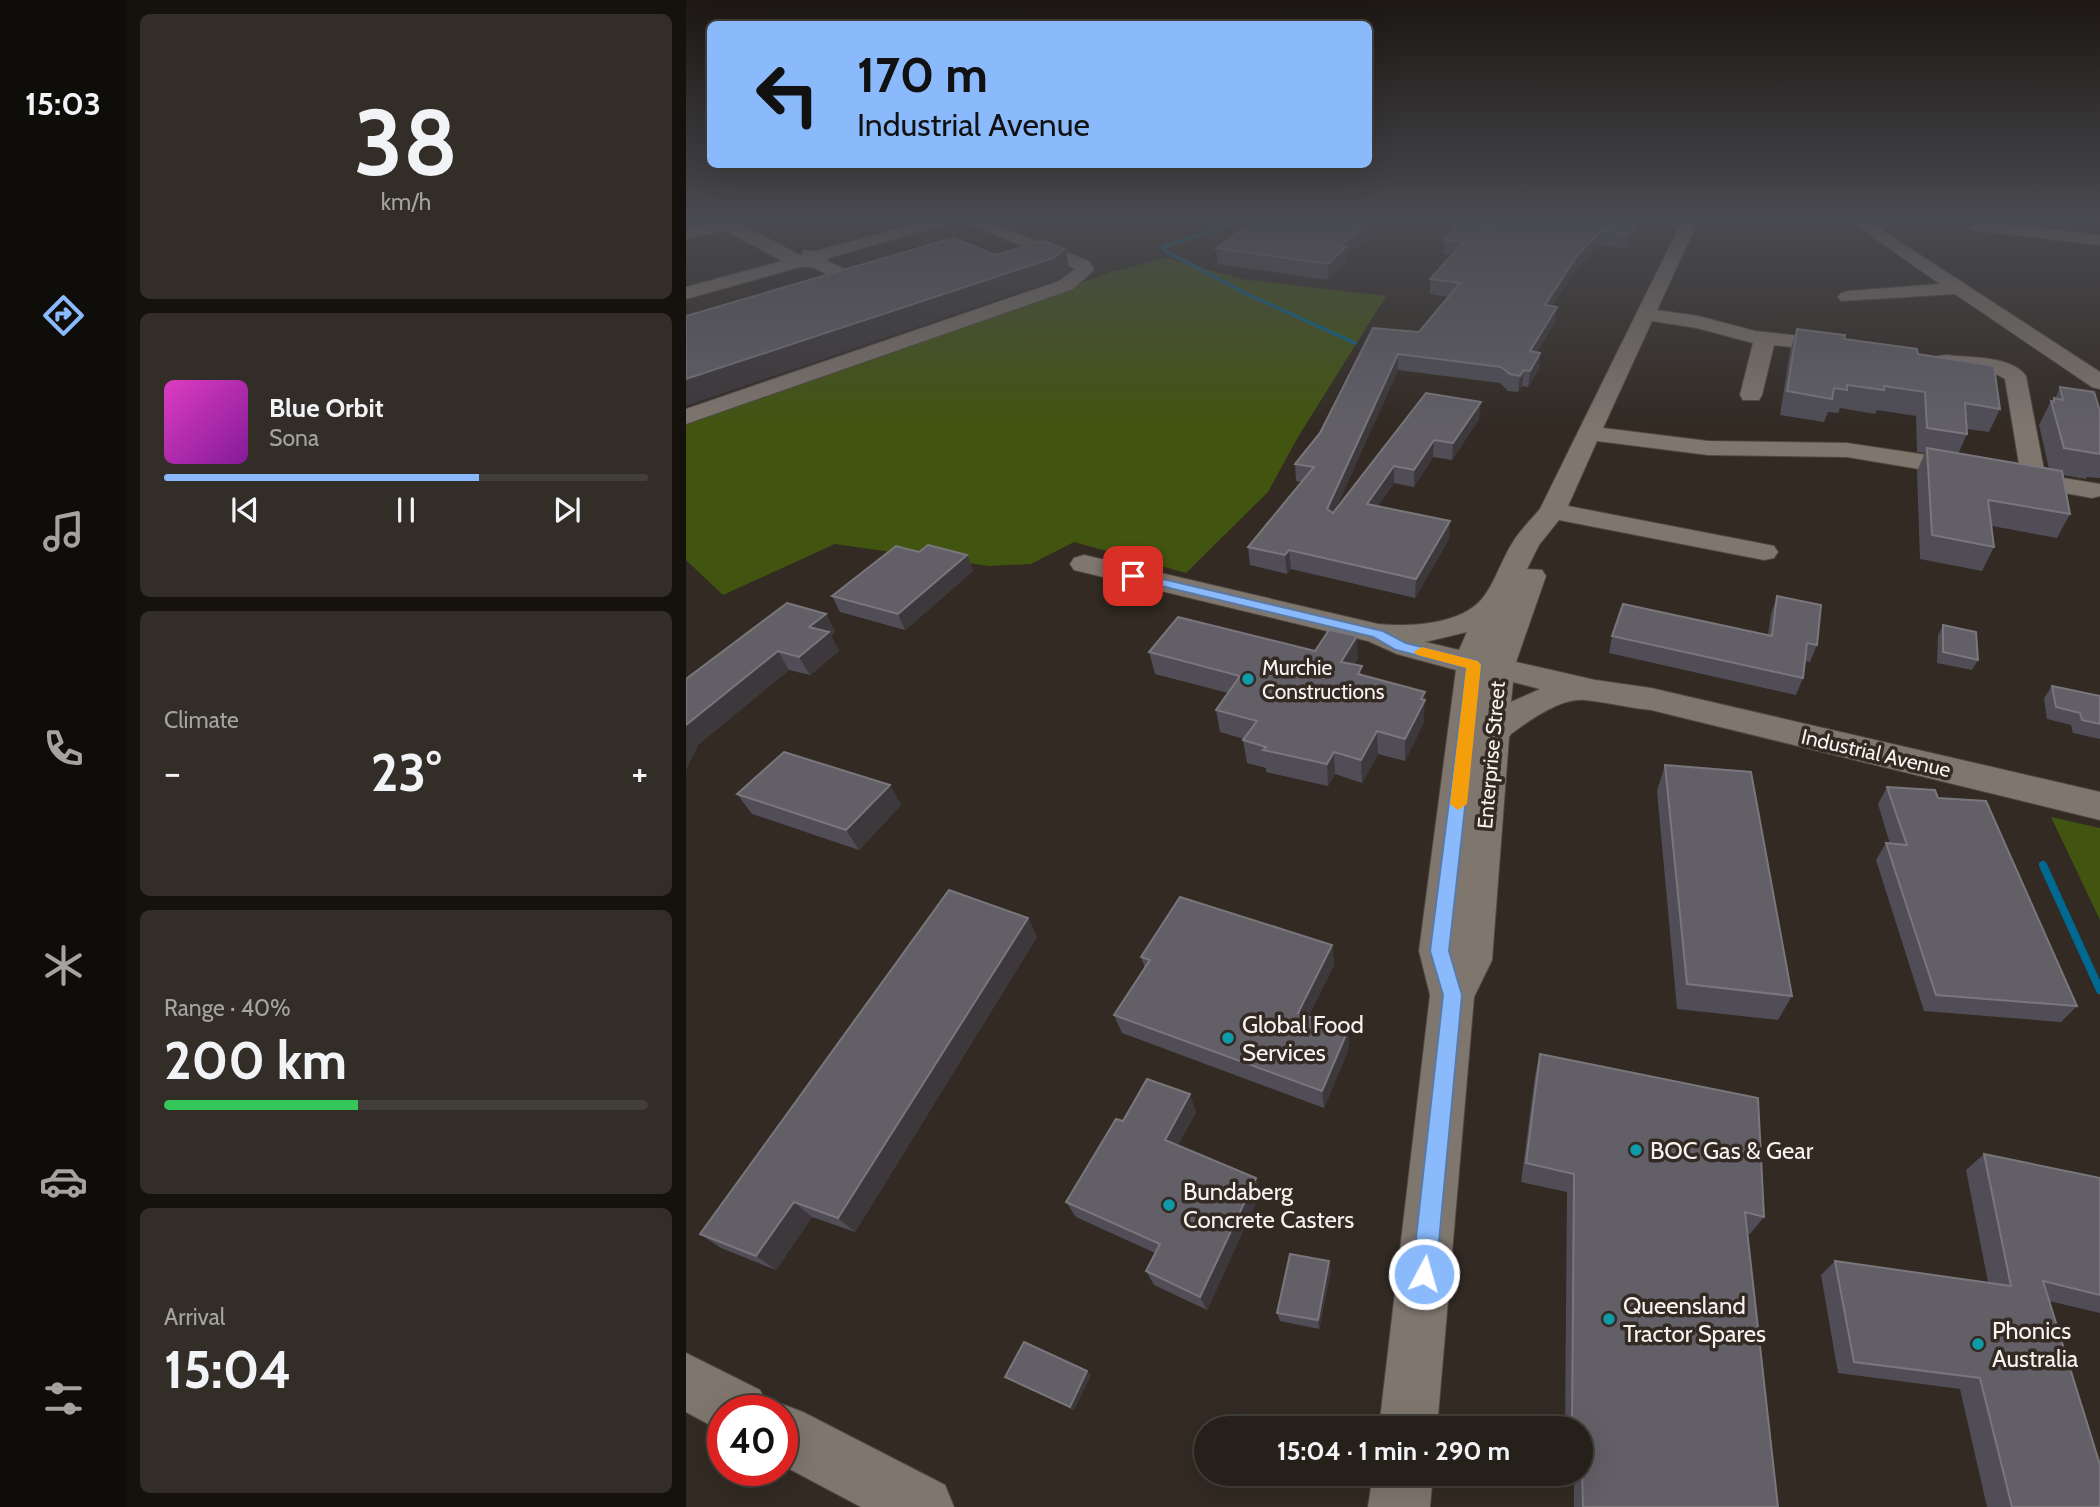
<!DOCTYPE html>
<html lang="en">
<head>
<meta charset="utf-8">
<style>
  body { margin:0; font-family:Cabin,sans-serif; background:#322d27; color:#f1f3f6; height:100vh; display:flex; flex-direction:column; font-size:26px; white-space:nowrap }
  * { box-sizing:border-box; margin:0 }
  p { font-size:23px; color:#a4a3a2 }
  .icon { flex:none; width:38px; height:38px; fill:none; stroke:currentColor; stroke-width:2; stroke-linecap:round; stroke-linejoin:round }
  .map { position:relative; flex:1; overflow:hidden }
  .sheet { display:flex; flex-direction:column; gap:14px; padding:14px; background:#15120e; width:560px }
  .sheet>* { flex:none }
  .banner { position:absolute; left:21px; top:21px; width:665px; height:147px; border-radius:10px; box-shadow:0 7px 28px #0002,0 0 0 2px #423e39; background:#8abafc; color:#111; overflow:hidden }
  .speed { position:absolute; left:21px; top:1395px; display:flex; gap:14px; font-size:35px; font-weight:700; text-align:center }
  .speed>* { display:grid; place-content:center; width:91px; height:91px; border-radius:50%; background:#26201a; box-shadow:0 7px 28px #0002,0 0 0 2px #423e39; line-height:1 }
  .speed .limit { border:10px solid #d22; background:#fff; color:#111 }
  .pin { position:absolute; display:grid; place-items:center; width:60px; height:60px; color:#fff; margin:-30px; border-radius:14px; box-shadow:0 4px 10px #0006 }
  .me { position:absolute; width:77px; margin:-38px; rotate:6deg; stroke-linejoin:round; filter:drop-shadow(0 0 5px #0008) }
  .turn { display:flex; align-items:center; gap:24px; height:147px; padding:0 35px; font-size:32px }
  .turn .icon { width:91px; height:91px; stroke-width:2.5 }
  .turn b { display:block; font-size:49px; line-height:60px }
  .big { font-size:52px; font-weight:700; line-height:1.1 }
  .sheet .card { flex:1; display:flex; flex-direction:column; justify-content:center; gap:10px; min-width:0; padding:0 24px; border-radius:10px; background:#322d27 }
  .sheet .dial { align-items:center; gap:0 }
  .dial b { font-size:91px; line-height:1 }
  .song { display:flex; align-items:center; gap:21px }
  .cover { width:84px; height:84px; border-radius:10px; background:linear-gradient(135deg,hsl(310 70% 55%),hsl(290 70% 35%)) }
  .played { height:7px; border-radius:4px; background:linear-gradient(90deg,#8abafc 65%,#423e39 65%) }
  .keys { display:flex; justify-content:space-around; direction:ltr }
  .heat { display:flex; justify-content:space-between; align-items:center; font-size:38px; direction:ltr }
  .charge { height:10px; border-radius:5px; background:linear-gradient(90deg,#34c759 40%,#423e39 0) }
  .trip { position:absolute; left:508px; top:1416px; width:399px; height:70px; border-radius:35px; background:#26201a; box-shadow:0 7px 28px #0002,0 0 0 2px #423e39; font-weight:700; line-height:70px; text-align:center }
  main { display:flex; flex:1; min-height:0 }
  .tab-bar { display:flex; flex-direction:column; width:126px; justify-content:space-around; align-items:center; background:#0f0d0a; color:#a4a3a2 }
  .tab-bar .icon { width:49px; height:49px }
  .tab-bar .current { color:#8abafc }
  .tab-bar b { font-size:32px; color:#f1f3f6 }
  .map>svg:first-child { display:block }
  .green { fill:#425510 }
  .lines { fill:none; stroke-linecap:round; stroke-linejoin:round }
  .stream-far1 { stroke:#006991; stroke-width:3.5 }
  .stream { stroke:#006991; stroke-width:8 }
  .minor-casing { stroke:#4f4942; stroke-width:2 }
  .minor { fill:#7f766e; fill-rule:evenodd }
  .wall { fill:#504d56 }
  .shaded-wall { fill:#3c383b }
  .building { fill:#625f67; stroke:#79767c; stroke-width:2 }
  .route { fill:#8abafc; stroke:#5a79a4; stroke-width:2 }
  .slow { fill:#f59e0b }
  .culture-dot { fill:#0f9aa8; stroke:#322a23; stroke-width:2.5 }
  .labels { text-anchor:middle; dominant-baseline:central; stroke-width:7; stroke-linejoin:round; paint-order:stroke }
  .poi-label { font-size:21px; fill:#f8f3ee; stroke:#322a23; text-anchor:start }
  .street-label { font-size:21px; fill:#f8f3ee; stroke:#322a23 }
  .near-poi-label { font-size:24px; fill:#f8f3ee; stroke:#322a23; text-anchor:start }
</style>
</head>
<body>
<main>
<nav class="tab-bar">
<b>15:03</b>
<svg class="icon current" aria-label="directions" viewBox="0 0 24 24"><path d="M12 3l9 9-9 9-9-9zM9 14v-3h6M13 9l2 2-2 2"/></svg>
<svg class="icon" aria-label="music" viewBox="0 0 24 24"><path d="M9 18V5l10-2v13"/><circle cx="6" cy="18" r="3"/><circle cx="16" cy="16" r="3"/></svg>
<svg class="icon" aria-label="phone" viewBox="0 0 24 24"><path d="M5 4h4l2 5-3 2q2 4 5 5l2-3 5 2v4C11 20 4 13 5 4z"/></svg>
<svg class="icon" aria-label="climate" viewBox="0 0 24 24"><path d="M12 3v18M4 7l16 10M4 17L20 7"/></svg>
<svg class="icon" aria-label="car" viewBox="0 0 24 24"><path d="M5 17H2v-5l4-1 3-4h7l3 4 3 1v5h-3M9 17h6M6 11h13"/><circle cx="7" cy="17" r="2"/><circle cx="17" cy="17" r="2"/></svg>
<svg class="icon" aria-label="filters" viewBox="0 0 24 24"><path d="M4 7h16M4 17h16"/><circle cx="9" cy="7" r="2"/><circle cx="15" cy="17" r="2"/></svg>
</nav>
<section class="sheet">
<div class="card dial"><b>38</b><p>km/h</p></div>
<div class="card">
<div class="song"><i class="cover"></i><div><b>Blue Orbit</b><p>Sona</p></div></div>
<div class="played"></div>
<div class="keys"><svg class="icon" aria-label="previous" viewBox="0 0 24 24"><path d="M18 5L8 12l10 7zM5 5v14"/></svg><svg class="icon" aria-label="pause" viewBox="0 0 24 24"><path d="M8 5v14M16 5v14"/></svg><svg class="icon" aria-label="next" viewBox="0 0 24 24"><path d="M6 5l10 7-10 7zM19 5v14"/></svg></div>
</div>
<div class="card"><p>Climate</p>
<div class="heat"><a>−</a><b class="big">23°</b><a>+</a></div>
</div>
<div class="card"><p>Range · 40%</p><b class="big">200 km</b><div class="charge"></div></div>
<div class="card"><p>Arrival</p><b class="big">15:04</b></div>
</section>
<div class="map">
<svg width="1414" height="1507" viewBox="0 0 1414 1507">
  <rect width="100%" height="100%" fill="#322a23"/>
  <g class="green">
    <path d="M481,258L555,279L700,296L612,437L582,492L500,573L388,542L345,564L303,566L149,544L37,595L0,560V422L428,271Z"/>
    <path d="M1365,817L1414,828V920Z"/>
  </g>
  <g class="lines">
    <path class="stream-far1" d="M560,219L477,247L478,250L561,294L669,343"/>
    <path class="stream" d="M1357,865L1414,990"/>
    <g class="minor-casing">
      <g id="minor">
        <path d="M24,219H65L64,223L56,225L116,256L117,250L130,251L249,219H294L403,261L408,270L387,289L0,424V409L373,281L389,269L274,220L143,258L141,261L170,274L193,268L199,269L202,273L199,277L168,286L125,267H114L0,299V287L96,261L39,230L0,239V229L27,223Z"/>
        <path d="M997,219H1013L971,310L1012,316L1069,331L1153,340L1160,342L1163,346L1160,350L1153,352L1088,345L1076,395L1073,400H1057L1054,395L1067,343L1011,328L966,321L917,428L1022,441L1161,443L1281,461L1290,464L1294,469L1290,474L1281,477L1161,457L1022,455L911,441L882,506L1078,544L1088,546L1092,552L1088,558L1078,560L873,520L853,545L841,569L856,570L860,576L830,662L909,680L965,688L1414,792V820L965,710C943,708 921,702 899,700C874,698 844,720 825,734L823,737L806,960L788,997L751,1428H693L744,995L733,951L770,670L711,654L682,641L388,570L384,564L388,558L398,555L692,624C722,627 773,625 795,600C809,584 815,560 827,542C834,530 845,520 854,509ZM781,632L773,650L739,642ZM827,682L854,689L825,702Z"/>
        <path d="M1161,219H1179L1414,372V389L1406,387L1269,294L1155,301L1152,297L1155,293L1162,291L1254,284Z"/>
        <path d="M1291,221L1414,235V245L1285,230L1283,226Z"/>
        <path d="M1260,355C1283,358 1325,355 1340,376L1359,475L1414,484V496L1406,498L1324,483L1320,478L1324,473L1334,470L1319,379L1312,375L1252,366L1249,361L1252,356Z"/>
        <path d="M0,1353L74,1390L83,1409L96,1404L117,1412L259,1485L268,1507H175L96,1465V1410H37V1432L0,1412Z"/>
        <path d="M687,1474H747L744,1507H682Z"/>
      </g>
    </g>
    <use href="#minor" class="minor"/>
  </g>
  <g class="wall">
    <path d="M815,219H960L955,228H953L941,249L913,245L889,272L866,306L871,307L869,322L851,352L854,353L853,369L842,387L836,386L832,392L822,391L814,383L712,370L649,510L740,393L793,419L766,460L747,457L728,487L708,483L692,506L763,539L729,598L605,569L601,574L564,565L562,547L616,482L610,481L609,464L634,433L733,332L763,297L744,294V279L766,255L758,254V240L810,225Z"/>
    <path d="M686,233L660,257L661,263L642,280L532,264L530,248Z"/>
    <path d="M1111,329L1158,339L1314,409L1303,432L1281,429V434L1272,454L1363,469L1353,425L1365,401L1369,399L1374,387L1414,411V478L1401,477L1400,479L1377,475L1384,514L1371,538L1306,526L1308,547L1296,571L1234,559L1231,471L1239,453L1231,452L1230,416L1191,410L1189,414L1154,408L1152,413L1142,412L1138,422L1094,415L1104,351Z"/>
    <path d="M233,552L281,555L287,571L219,630L154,612L146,596Z"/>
    <path d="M1091,596L1131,645L1124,662L1118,661L1117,678L1110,695L923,653L926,636L1082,635L1085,614Z"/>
    <path d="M140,614L149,632L145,636L153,651L124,675L103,670L13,744L0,679Z"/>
    <path d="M1257,625L1292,660L1286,670L1251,663L1252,636Z"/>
    <path d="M629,651L672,658L668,664L676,675L738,700V722L719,761L692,754L676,783L649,774L642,786L580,772V768L561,763L557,740L558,739L534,732L530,710L542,693L469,674L463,652Z"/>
    <path d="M1366,686L1414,696V739L1387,733L1385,725L1361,719L1358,698Z"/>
    <path d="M979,765L1106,996L1092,1020L991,1009L971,791Z"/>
    <path d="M204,785L215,805L173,850L66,814L51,794Z"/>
    <path d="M1201,787L1252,798L1391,1006L1375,1022L1238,1011L1190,860L1200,843L1204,844L1192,804Z"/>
    <path d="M342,918L351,937L169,1232L126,1217L90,1270L35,1248L14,1234Z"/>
    <path d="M646,945L648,965L622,1017L662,1030L663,1048L638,1108L436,1033L428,1015L459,968L455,957Z"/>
    <path d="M854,1054L1078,1217L1064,1234H1061L1092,1507H888V1475L878,1474H894V1428H879L881,1192L835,1182L849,1076Z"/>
    <path d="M510,1112L492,1145L570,1178L574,1194L521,1310L468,1285L460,1271L469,1253L390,1217L380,1202L437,1121Z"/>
    <path d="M1298,1154L1414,1178V1313L1363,1301L1414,1507H1301L1274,1389L1152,1373L1135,1275L1149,1261L1302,1282L1280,1170Z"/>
    <path d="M645,1270L633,1329L594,1321L591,1313Z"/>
    <path d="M405,1375L388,1410L324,1380L319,1377Z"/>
  </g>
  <g class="shaded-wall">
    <path d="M686,219V233L660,257L661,263L642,280V264L654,247Z"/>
    <path d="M953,219H954L953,228L941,249L943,234Z"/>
    <path d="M957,219H960L955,228Z"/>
    <path d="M915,231L913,245L889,272L857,321L859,305L890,257Z"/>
    <path d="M379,249L384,270L372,279L0,406V379Z"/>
    <path d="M871,307L869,322L842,367L844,351Z"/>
    <path d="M854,353L853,369L842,387L844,371Z"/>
    <path d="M712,354V370L642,527L641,509Z"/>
    <path d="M838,370L836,386L832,392L834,376Z"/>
    <path d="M795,402L793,419L766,460L767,443Z"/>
    <path d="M748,440L747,457L728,487V470Z"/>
    <path d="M708,466V483L681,522V504Z"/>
    <path d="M764,521L763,539L729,598L730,579Z"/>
    <path d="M603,550L605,569L601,574L599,555Z"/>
    <path d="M281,555L287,571L219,630L212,614Z"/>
    <path d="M140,614L149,632L145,636L153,651L124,675L113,657L123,627Z"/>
    <path d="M671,636L672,658L656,684L655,662Z"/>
    <path d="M92,651L103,670L13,744L0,770V725Z"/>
    <path d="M739,692L738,722L719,761V739Z"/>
    <path d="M691,731L692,754L676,783L675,760Z"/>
    <path d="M648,752L649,774L642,786L641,764Z"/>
    <path d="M204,785L215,805L173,850L160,830Z"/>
    <path d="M342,918L351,937L169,1232L152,1218Z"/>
    <path d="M646,945L648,965L615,1032L612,1013Z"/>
    <path d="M662,1030L663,1048L638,1108L636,1091Z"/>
    <path d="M504,1094L510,1112L486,1156L479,1140Z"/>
    <path d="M570,1178L574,1194L521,1310L514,1297Z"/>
    <path d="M108,1202L126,1217L90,1270L70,1256Z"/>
    <path d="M643,1261L645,1270L633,1329L632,1320Z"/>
    <path d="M401,1371L405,1375L388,1410L384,1407Z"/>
  </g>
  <g class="building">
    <path d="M571,219H686L654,247H660L642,264L530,248Z"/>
    <path d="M815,219H953L943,234L915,231L890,257L859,305L871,307L844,351L854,353L844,371L838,370L834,376L824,374L815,367L712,354L641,509L647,513L740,393L795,402L767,443L748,440L728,470L708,466L681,504L764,521L730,579L603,550L599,555L562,547L628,467L609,464L634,433L687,328L733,332L774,283L744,279L778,242L758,240L775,222L810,225Z"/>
    <path d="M267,238L309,255L357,241L379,249L367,258L0,379V316Z"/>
    <path d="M1111,329L1159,335L1158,339L1231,349L1232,354L1308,366L1314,409L1279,403L1281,434L1241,428L1239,392L1198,386V390L1161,385V390L1148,388L1146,399L1101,391Z"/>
    <path d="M1374,387L1408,392L1414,411V454L1378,448L1365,401L1368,402V398L1377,400Z"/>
    <path d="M1241,448L1376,471L1384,514L1302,500L1308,547L1246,535Z"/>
    <path d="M242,545L281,555L212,614L146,596L210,546L233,552Z"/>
    <path d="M1091,596L1135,605L1131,645L1121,643L1117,678L926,636L937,604L1086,636Z"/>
    <path d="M101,603L140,614L123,627L143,632L113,657L92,651L0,725V679Z"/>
    <path d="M492,617L629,651L643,630L671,636L655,662L676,666L672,674L739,692L735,699L739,700L719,739L691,731L675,760L648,752L641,764L577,750L580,747L557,740L571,721L530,710L554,676L463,652Z"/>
    <path d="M1257,625L1290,632L1292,660L1257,652Z"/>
    <path d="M1366,686L1414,696V724L1396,720L1394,713L1370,707Z"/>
    <path d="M98,752L204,785L160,830L51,794Z"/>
    <path d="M979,765L1065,772L1106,996L1001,984Z"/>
    <path d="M1201,787L1249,790L1252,798L1300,801L1391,1006L1250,995L1200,843L1221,845Z"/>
    <path d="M263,890L342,918L152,1218L108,1202L70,1256L14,1234Z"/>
    <path d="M494,897L646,945L612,1013L662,1030L636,1091L428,1015L464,960L455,957Z"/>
    <path d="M854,1054L1072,1098L1078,1217L1059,1212L1092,1507H897L896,1465H894V1428H886L888,1174L840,1163Z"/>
    <path d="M461,1079L504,1094L479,1140L570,1178L514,1297L460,1271L474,1244L380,1202L430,1119L437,1121Z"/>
    <path d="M1298,1154L1414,1178V1295L1357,1281L1414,1465V1507H1326L1294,1378L1168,1362L1149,1261L1325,1286Z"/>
    <path d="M604,1254L643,1261L632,1320L591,1313Z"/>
    <path d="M338,1342L401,1371L384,1407L319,1377Z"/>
  </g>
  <linearGradient id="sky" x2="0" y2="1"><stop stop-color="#1c1713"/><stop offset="0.51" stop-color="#494a50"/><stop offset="1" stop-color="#494a50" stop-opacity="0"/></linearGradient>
  <rect width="1414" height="429" fill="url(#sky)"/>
  <path class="route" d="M447,572L697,631L720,643L792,661L795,665L763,951L776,995L750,1274L747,1282L738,1286L729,1282L726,1274L757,995L744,951L780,668L710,650L687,637L442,578V573Z"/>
  <path class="slow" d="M736,647L792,661L795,665L781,804L772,810L764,804L780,668L731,655L728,652Z"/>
  <g class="culture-dot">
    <circle cx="562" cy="679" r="7"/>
    <circle cx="542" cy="1038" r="7"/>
    <circle cx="950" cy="1150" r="7"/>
    <circle cx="483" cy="1205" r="7"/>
    <circle cx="923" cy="1319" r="7"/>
    <circle cx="1292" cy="1344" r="7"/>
  </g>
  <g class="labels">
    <g class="poi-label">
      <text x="576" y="667">Murchie<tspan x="576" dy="24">Constructions</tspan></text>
    </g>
    <g class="street-label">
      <text transform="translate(1190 753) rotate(13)">Industrial Avenue</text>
      <text transform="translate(805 755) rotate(-85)">Enterprise Street</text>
    </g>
    <g class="near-poi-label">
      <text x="556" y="1024">Global Food<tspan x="556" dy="28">Services</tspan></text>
      <text x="964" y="1150">BOC Gas &amp; Gear</text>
      <text x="497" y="1191">Bundaberg<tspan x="497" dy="28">Concrete Casters</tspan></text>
      <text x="937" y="1305">Queensland<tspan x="937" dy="28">Tractor Spares</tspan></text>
      <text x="1306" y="1330">Phonics<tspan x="1306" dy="28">Australia</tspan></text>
    </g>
  </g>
</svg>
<div class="speed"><div class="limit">40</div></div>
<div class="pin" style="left:447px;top:576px;background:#d93025"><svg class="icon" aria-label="arrive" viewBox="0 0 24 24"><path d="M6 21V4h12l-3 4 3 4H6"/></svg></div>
<svg class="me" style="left:738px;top:1274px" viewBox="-20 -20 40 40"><circle r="17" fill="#8abafc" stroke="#fff" stroke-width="3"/><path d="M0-11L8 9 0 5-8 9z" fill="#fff"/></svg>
<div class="trip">15:04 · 1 min · 290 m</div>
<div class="banner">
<div class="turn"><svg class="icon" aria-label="left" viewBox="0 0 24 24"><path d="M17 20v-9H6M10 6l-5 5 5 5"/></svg><div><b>170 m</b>Industrial Avenue</div></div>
</div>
</div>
</main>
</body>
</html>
